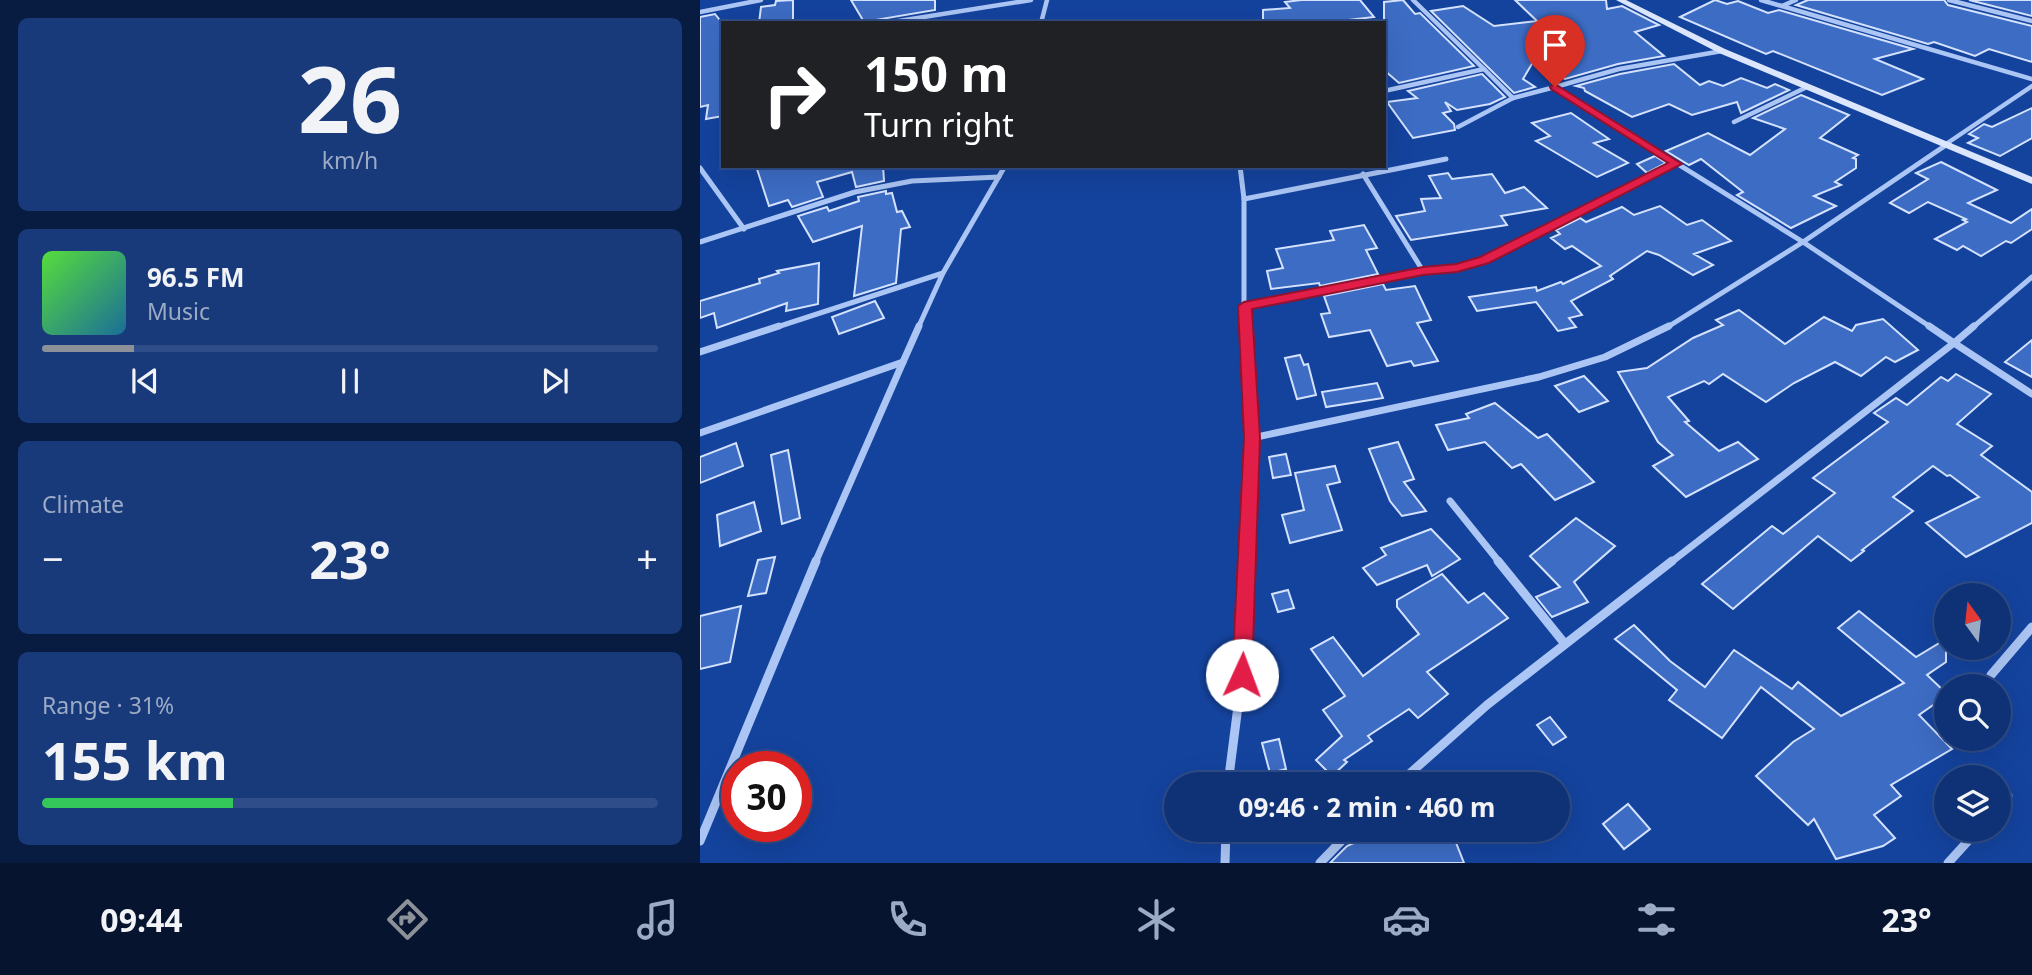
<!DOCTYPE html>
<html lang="en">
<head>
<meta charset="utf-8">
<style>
  body { margin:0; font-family:"Noto Sans",sans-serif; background:#183a7b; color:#f1f3f6; height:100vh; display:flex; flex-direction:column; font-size:26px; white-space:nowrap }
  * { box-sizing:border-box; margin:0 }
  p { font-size:23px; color:#9baac5 }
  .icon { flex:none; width:38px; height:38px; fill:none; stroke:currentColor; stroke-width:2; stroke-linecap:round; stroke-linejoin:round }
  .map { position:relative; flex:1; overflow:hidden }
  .side { display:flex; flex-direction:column; gap:18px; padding:18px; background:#081c41; width:700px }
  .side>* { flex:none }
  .banner { position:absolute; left:21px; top:21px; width:665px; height:147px; border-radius:0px; box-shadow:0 7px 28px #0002,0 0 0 2px #2f4d88; background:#202124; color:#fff; overflow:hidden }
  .needle { width:46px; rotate:345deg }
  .tools { position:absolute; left:1234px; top:583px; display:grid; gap:14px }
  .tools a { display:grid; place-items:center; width:77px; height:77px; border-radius:50%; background:#0f3276; box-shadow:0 7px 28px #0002,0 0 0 2px #2f4d88; font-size:35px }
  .speed { position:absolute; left:21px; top:751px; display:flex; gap:14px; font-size:35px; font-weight:700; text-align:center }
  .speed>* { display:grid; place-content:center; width:91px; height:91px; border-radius:50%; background:#0f3276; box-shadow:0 7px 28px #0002,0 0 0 2px #2f4d88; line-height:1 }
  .speed .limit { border:10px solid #d22; background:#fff; color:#111 }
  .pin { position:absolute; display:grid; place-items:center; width:60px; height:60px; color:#fff; margin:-72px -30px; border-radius:50% 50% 50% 0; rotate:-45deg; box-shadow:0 0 7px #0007 }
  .pin .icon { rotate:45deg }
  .me { position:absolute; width:77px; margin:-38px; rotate:2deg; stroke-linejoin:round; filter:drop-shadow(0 0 5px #0008) }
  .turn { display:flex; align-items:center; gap:24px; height:147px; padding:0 28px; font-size:32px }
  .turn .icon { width:91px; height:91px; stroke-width:2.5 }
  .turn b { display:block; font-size:49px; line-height:60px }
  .big { font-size:52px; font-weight:700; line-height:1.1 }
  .side .tile { flex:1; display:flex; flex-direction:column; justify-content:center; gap:10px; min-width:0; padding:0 24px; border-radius:10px; background:#183a7b }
  .side .dial { align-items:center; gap:0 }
  .dial b { font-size:91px; line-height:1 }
  .song { display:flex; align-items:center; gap:21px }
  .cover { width:84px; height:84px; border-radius:10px; background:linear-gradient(135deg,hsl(110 70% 55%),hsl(200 70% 35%)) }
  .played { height:7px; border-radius:4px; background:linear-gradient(90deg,#8c9099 15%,#2f4d88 15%) }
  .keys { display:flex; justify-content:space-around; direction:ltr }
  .heat { display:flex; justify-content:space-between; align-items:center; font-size:38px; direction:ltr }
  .charge { height:10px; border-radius:5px; background:linear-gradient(90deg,#34c759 31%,#2f4d88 0) }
  .trip { position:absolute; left:464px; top:772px; width:406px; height:70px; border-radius:35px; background:#0f3276; box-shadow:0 7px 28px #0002,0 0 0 2px #2f4d88; font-weight:700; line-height:70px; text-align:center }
  .tab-bar { display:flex; height:112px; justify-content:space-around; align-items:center; background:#06142f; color:#9baac5 }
  .tab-bar .icon { width:49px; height:49px }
  .tab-bar .on { color:#8c9099 }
  .tab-bar b { font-size:32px; color:#f1f3f6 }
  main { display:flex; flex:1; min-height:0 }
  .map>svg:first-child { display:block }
  .building { fill:#3d6cc4; stroke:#d4e2fd; stroke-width:2 }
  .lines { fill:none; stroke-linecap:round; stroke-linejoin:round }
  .street-far3 { stroke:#abc5f4; stroke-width:4.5 }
  .street-far2 { stroke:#abc5f4; stroke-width:5 }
  .street-far1 { stroke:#abc5f4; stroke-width:7 }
  .street { stroke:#abc5f4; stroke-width:9 }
  .secondary { fill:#dbe6fd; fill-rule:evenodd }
  .route { fill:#e11d48; stroke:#92132f; stroke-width:2 }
</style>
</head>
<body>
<main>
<section class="side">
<div class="tile dial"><b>26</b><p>km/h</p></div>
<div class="tile">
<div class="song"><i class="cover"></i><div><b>96.5 FM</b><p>Music</p></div></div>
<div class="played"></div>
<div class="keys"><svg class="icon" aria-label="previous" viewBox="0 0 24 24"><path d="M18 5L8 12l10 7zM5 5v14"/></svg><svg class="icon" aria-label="pause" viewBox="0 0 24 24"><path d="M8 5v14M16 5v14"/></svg><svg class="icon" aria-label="next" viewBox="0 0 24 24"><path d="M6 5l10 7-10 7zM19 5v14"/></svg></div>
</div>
<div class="tile"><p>Climate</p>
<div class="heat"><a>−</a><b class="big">23°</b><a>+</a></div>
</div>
<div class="tile"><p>Range · 31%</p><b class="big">155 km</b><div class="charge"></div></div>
</section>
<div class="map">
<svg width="1332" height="863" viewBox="0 0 1332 863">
  <rect width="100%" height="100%" fill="#14439e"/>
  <g class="building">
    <path d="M93,0V23H59L61,7L75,5L76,1Z"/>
    <path d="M151,0H235V10L164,22Z"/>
    <path d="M601,0H660L674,17L622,23H563V10L590,8L585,2Z"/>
    <path d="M703,0L715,14L720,13L774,66L699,83L684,70V2Z"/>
    <path d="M815,0H906L907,9L922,6L959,25L935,32L964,56L918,64L865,79L833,62L823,79L835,87L814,93L731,11L763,6L794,26L837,21Z"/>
    <path d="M1015,0L1027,4L1038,1L1068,13L1079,10L1213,49L1175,59L1223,79L1182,95L1073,51L1066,54L980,17Z"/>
    <path d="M1108,0H1244L1248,5L1332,26V62L1289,49L1275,56L1234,42L1228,44L1096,5Z"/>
    <path d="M1269,0H1332V16Z"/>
    <path d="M15,14L23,24V116L6,119L8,105L0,107V17Z"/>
    <path d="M974,64L1000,85L1009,81L1023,86L1041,78L1067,88L1075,84L1089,90L1041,113L1037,102L992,115L969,104L932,117L885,91L884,88L876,86L920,74Z"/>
    <path d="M782,74L805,97L790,104L757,110L745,102L751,111L743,113L754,124L755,130L713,138L687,102L717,98L708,91Z"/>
    <path d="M1101,95L1149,115L1120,138L1158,155L1153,158L1156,159V168L1135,182L1141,185L1114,196L1136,206L1091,228L1037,195L1043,192L1001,159L989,165L966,151L1008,133L1050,155L1085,129L1053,118Z"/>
    <path d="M1332,108V138L1300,156L1268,143L1278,138L1269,134L1284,124L1292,127Z"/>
    <path d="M871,113L909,139L894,143L928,163L897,177L836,141L850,136L832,123Z"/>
    <path d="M955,156L966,163L947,173L937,164Z"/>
    <path d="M1241,162L1297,190L1268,203L1311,223L1332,209V229L1311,243L1306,241L1281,256L1263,246L1257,250L1235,239L1267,222L1263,220L1266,219L1228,202L1209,213L1190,203L1228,179L1216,173Z"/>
    <path d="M56,166H170L172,169L183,166L184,181L156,187L152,172L117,182L123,197L92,207L88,200L69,206Z"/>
    <path d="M748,173L752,179L792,174L805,193L824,187L847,208L801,216L807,225L711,240L696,216L725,211L721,199L741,198L729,176Z"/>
    <path d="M186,191V194L192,193L197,212L202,211L210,227L201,229L196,283L154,296L162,226L113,242L98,216L127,207L129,211L159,201L158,197Z"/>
    <path d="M960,206L987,225L1002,220L1031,241L994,254L1013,265L993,275L959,255L947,251L910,276L913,279L871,301L882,315L869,318L876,327L858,331L836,302L777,311L769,297L836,287L837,291L861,282L863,284L901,266L872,246L865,249L851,238L860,234L856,230L880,218L886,222L922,207L934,215Z"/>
    <path d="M664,225L677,248L666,250L678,274L620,286L619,283L571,289L567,271L583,268L576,249L634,240L630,231Z"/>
    <path d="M119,263L118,304L86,311L87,303L17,328L14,313L0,318V301L60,283L59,279L79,273L77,271Z"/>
    <path d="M683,284L686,290L715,286L731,320L717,323L738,361L714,366L711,361L687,366L670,330L629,337L621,314L630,313L624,296Z"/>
    <path d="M175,301L184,318L139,334L132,317Z"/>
    <path d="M1039,310L1085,344L1124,317L1152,331L1156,325L1183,319L1218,350L1195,362L1186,357L1161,376L1135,362L1094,383L1066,402L1023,374L1009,384L1004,381L968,397L989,421L985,422L1019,451L1038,442L1058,459L986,497L953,466L973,455L958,442L918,372L947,368L993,338L1023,325L1016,320Z"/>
    <path d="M1332,340V377L1305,362Z"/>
    <path d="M600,355L604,365L608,364L616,395L597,399L585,358Z"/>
    <path d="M1256,374L1291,394L1257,424L1292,446L1281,455L1332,492V523L1266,557L1226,523L1279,497L1250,475L1247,476L1233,466L1193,497L1213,511L1162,550L1164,551L1151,561L1118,536L1033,609L1002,584L1072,526L1083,534L1135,493L1113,478L1188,422L1174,413L1196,398L1207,405L1241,377L1248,381Z"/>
    <path d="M884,376L908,401L879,412L855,386Z"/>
    <path d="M677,383L683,398L626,407L622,392Z"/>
    <path d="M795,403L838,438L847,434L894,482L855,500L821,464L812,468L785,442L748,450L736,425L769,418L766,414Z"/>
    <path d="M698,442L714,479L704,482L726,511L702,516L690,501L669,449Z"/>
    <path d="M36,443L43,466L0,483V457Z"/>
    <path d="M88,450L100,518L82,524L71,455Z"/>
    <path d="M586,454L591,475L573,478L569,457Z"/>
    <path d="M635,466L640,482L627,485L642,530L590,543L582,515L604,510L595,473Z"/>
    <path d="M54,502L61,531L20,546L17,515Z"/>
    <path d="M876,518L915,546L874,582L888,602L852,617L836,597L860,587L830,556Z"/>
    <path d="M731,529L760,559L732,576L727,565L677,585L663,568L686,555L681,548Z"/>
    <path d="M75,557L66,593L48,596L58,560Z"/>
    <path d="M742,574L768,603L784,593L808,618L727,672L748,694L718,718L709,709L668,736L672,741L644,760L647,762L632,776L616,760L642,736L623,710L645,696L611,649L633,637L663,676L719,634L697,607V600Z"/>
    <path d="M588,590L594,608L578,612L572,594Z"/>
    <path d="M41,606L30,662L0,669V616Z"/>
    <path d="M1159,611L1216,657L1246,639V662L1227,675L1246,693V696L1219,715L1252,749L1191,785L1201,796L1174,815L1195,838L1183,846L1136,859L1114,819L1108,825L1056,776L1093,742L1114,729L1061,687L1022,738L969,700L977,690L915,639L934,625L970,661L1005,687L1034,650L1092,689L1098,682L1141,716L1204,683L1138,628Z"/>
    <path d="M850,717L866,737L853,745L837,725Z"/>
    <path d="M579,739L586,769L570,773L562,743Z"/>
    <path d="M928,804L950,829L924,849L903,824Z"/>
    <path d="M660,830H751L764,863H630L647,846L663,839Z"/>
  </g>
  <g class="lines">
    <g class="street-far3">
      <path d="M713,0L784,69"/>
      <path d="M1061,0L1332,79"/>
      <path d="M1249,0L1332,21"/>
      <path d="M1082,6L1096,0"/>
      <path d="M0,12L61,0"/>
      <path d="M186,23L331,0"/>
      <path d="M341,23L347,0"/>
      <path d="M684,91L784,69L813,98"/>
      <path d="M1034,122L1107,87"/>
      <path d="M758,127L813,98L855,87"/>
      <path d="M947,144L855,87L919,69L1022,51"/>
      <path d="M1246,144L1332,86"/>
    </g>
    <g class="street-far2">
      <path d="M944,143L1103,242L1232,328"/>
      <path d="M540,166L544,199V306"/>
      <path d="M0,168L44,229"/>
      <path d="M663,174L723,271"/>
      <path d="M544,199L746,159"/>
      <path d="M0,242L155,192L212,181L299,177"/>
      <path d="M243,273L305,166"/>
      <path d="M74,328L243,273L218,328"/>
      <path d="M545,328L544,306L723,271L757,268L784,260L976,164"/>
      <path d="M966,328L1103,242L1249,143"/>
      <path d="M1272,328L1332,277"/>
    </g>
    <g class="street-far1">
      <path d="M545,326L552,438L547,563"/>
      <path d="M1274,326L1254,343L1332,394"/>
      <path d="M0,352L79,326"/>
      <path d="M203,362L219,326"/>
      <path d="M0,433L203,362L115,563"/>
      <path d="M552,438L839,377L905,357L969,326"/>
      <path d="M750,501L800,563"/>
      <path d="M970,563L1254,343L1229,326"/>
    </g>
    <g class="street">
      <path d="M798,561L865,644"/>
      <path d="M1291,675L1332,627"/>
      <path d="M528,784L542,675L547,561"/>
      <path d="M698,784L787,705L972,561"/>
      <path d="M1298,807L1308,796"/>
      <path d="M0,841L116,561"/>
      <path d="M525,863L526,830"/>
      <path d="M620,863L652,830"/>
      <path d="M1248,863L1278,830"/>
    </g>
    <path class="secondary" d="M916,0H926L1025,49L1332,177V184L1019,53Z"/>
  </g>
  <path class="route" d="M855,84L982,164L789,263L757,272L723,275L552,309L560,438L552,675L549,681L542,684L535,681L532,675L544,438L538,306L544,302L723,267L756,264L780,257L968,163L851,89L850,87Z"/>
</svg>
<div class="tools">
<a><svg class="needle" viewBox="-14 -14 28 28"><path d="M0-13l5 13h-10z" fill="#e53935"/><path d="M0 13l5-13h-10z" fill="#9baac5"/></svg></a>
<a><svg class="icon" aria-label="search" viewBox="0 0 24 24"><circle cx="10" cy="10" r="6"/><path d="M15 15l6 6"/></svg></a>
<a><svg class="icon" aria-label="layers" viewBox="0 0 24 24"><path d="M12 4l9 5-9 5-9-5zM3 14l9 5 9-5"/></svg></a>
</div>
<div class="speed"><div class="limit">30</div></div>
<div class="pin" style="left:855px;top:87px;background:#d93025"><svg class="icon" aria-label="arrive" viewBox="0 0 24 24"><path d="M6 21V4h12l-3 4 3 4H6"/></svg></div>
<svg class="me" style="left:542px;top:675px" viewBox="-20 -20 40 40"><circle r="19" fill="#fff"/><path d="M0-13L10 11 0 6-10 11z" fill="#e11d48"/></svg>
<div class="trip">09:46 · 2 min · 460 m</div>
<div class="banner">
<div class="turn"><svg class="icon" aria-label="right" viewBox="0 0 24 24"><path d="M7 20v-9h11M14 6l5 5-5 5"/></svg><div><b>150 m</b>Turn right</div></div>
</div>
</div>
</main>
<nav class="tab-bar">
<b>09:44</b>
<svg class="icon on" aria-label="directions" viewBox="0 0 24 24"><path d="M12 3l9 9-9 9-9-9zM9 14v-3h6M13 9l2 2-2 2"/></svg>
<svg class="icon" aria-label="music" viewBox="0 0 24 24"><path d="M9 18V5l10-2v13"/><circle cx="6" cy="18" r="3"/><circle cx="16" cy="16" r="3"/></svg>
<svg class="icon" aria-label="phone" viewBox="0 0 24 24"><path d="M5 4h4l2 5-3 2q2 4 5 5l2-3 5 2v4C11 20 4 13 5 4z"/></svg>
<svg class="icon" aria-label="climate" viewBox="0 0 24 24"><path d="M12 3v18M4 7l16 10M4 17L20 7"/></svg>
<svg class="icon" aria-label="car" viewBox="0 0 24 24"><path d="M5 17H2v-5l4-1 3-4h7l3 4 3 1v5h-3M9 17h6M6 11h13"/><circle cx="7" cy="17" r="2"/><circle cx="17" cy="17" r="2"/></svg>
<svg class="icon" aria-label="filters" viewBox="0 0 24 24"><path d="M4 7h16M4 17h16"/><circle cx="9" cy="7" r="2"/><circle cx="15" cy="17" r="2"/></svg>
<b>23°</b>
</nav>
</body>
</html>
